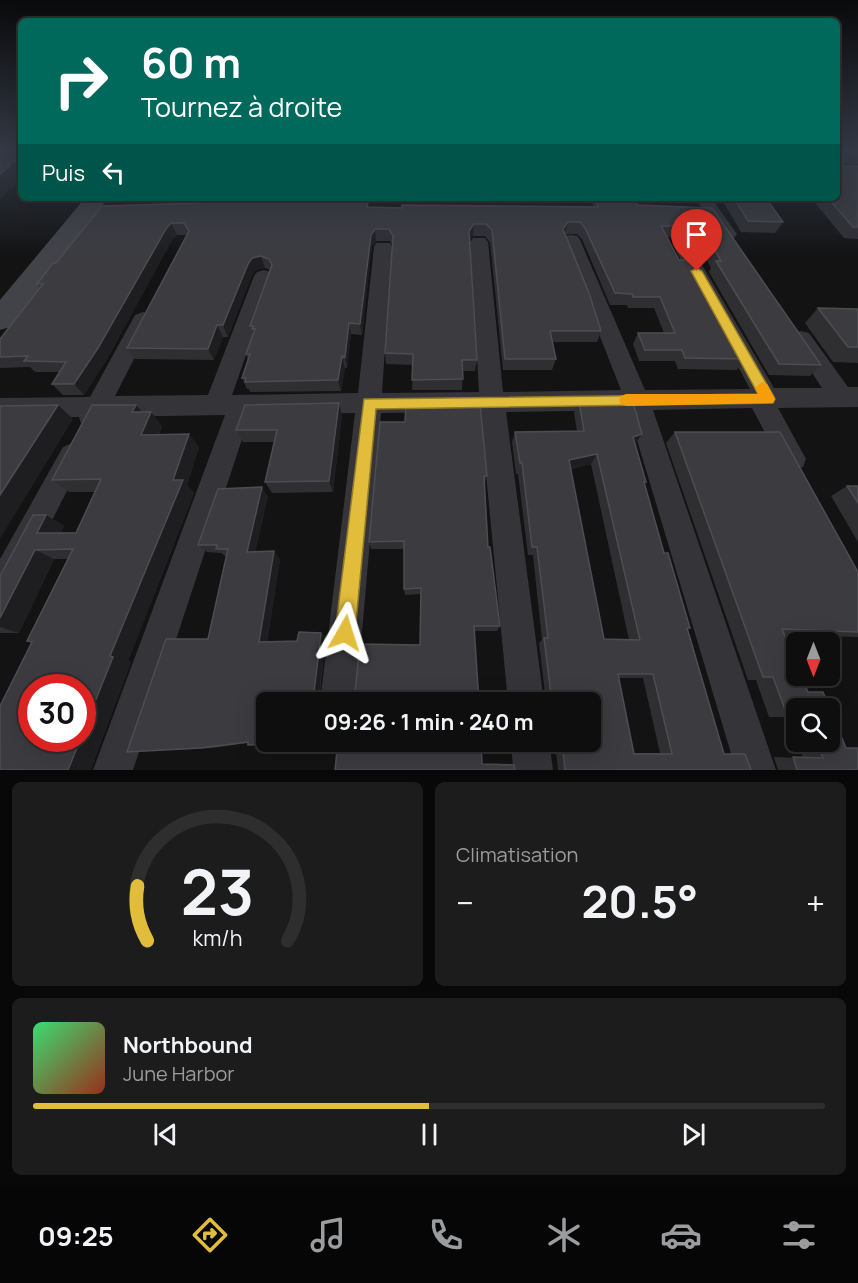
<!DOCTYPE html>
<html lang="fr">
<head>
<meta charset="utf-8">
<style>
  body { margin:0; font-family:Manrope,sans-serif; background:#1c1c1d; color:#f1f3f6; height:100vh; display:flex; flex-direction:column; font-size:22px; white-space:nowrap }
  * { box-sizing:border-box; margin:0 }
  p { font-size:20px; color:#9b9c9e }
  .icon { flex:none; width:33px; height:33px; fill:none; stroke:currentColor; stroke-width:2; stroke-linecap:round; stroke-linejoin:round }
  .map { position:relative; height:770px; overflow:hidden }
  .sheet { display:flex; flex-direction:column; gap:12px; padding:12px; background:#080808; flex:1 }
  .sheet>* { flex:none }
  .hud { position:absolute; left:18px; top:18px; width:822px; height:183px; border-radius:9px; box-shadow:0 6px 24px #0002,0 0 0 2px #2e2e2f; background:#00695c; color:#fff; overflow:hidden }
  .needle { width:39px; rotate:180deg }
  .tools { position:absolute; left:786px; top:632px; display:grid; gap:12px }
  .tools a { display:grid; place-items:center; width:54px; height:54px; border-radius:9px; background:#0e0e0f; box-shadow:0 6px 24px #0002,0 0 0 2px #2e2e2f; font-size:30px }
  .speed { position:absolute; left:18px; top:674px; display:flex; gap:12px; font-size:30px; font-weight:700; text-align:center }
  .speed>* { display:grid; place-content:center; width:78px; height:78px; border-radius:50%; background:#0e0e0f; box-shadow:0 6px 24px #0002,0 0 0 2px #2e2e2f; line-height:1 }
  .speed .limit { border:9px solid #d22; background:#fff; color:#111 }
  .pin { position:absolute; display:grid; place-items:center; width:51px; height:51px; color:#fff; margin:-62px -26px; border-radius:50% 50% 50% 0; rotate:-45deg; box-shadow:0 0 6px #0007 }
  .pin .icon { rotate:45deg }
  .me { position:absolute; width:66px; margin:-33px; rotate:6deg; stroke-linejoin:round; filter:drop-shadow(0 0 4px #0008) }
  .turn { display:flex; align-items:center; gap:21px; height:126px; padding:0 24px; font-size:27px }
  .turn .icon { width:78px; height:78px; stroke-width:2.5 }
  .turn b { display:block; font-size:42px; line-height:51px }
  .then { display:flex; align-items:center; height:57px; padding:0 24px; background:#0003; gap:12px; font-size:22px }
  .big { font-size:45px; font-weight:700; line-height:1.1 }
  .sheet .card { flex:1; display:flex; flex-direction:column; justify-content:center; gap:9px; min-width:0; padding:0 21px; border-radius:9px; background:#1c1c1d }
  .sheet .dial { align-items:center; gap:0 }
  .dial svg { height:156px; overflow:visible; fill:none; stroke:#2e2e2f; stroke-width:7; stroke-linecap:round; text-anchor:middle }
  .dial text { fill:#f1f3f6; stroke:none }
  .song { display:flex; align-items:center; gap:18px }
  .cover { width:72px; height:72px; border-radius:9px; background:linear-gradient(135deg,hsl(140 70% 55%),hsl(10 70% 35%)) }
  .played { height:6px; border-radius:3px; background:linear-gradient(90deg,#e2bd3c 50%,#2e2e2f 50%) }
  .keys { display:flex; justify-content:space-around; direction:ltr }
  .heat { display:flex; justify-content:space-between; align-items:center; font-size:33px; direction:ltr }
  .sheet .tiles { flex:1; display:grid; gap:12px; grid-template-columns:1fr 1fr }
  .card:last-child { grid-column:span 2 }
  .trip { position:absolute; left:256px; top:692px; width:345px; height:60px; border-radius:9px; background:#0e0e0f; box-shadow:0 6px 24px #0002,0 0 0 2px #2e2e2f; font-weight:700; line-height:60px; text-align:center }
  .dock { display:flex; height:96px; justify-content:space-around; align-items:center; background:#060606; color:#9b9c9e }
  .dock .icon { width:42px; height:42px }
  .dock .on { color:#e2bd3c }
  .dock b { font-size:27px; color:#f1f3f6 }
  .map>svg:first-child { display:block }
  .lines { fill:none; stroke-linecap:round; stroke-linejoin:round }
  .street { fill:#343439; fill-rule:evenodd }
  .secondary { fill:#424349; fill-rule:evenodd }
  .wall { fill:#2f2f32; fill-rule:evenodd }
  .shaded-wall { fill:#1e1e20 }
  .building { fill:#3c3c40; stroke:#4c4d52; stroke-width:1.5; fill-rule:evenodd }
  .route { fill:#e2bd3c; stroke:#937b27; stroke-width:1.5 }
  .slow { fill:#f59e0b }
</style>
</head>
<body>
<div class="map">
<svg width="858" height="770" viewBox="0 0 858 770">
  <rect width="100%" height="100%" fill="#131314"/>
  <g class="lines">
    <g class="street">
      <path d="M695,198H711L737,234L734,238H722Z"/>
      <path d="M571,235L577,236L580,240L645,390L750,389L676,251L678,247H692L694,251L774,388H822L790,339L793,333L801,331L809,333L848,387H858V407L778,408L806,459L803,467L793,471L783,467L752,408L653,410L776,770H736L628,410L506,412L544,702H508L480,412L381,413L356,702H320L355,413L250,415L133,770H93L225,415L105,417L100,426L91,430L82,426L79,417L0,418V398L90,397L135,315L143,312L151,315L154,320L115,396L208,395L254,276L257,272L264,270L271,272L274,276L232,395L358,393L374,247L376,243H390L392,247L382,393L479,392L470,242L473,238H485L488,242L503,392L621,390L562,240L565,236Z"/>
      <path d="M72,443L81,447L85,455L11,602L0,607V559L63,447Z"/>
      <path d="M511,741H549L553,770H513Z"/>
    </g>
    <path class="secondary" d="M85,198H108L10,327L0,330V300Z"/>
  </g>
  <g class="wall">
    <path d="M837,148H858V164H843V166H858V239L844,238L811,198H837Z"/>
    <path d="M353,198L370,207L402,208L593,207L592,198H635L637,205L712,208L821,365L810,376L769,375L709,272L711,268L695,237H667L679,260L746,359L737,370L678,369L675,361H639L633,344L638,333H664L654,308H628L627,305H610L582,239L577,234H565L601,331L597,342H552L556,359L552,370H503L490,242L485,236H473L469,240L477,360L475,371H463L462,390H412L413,365L386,364L385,353L393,245L390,241H376L372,246L362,335L351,334L347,368H345L341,391L250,392L249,389H247L242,378L248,360L246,354L253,334L250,326L271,270L265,268L256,270L252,275L228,337H223L214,360L135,359L127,348L187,235H177L172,240L107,359L84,395H63L52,384L59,372H35L30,367L0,368V339L40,287L37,284L56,263L202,203Z"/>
    <path d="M721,198H766L783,222L775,233L741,232Z"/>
    <path d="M818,308L858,309V363L833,362L805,323Z"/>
    <path d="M579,402L635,444L646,482L644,484L664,553L690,628L688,629L724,754L751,770H558L556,751H553L550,741H591V702H546L539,643L542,640L533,555H528L518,474H516L512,442L515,432L577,431L574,413ZM591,464L629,640L604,639L571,469ZM619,678H643L660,753H634Z"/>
    <path d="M136,405L142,412L162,426L159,435L199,447L187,485L194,493L128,661L131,662L91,769V770H0L32,643L27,641L68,559H54L19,633H0V576L46,515L64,526L61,533H76L95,492H69L52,480Z"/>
    <path d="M342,416L333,492L272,493L265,482L274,442H243L236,430Z"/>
    <path d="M380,422L487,476L484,485L488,547L500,626L497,631H474L479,702H267L283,744L248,745V743L212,748L127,752L208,639L226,556H225L221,553L207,552L198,545L268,496L255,552L280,559L267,642L297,641L321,633L326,637L319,701L354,702L420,645L421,594L405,595L404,589V549H371L369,542Z"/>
    <path d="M675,432H780L858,572V637L785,635L796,664V675H801L808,692H823L846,748H858V770H778L774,757L803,758L797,741H830V708H796V741L788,717H769L756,680H748L666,443Z"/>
    <path d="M847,486H858V542L831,496Z"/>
  </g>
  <g class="shaded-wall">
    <path d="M21,155V179L0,199V174Z"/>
    <path d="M568,222L565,234L563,229Z"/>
    <path d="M171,223L177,235L172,240L107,359L84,395L74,384L166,229Z"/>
    <path d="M474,224L473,236L468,242L469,231Z"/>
    <path d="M375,229L376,241L372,246L362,335L360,324L371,235Z"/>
    <path d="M261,256L265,268L256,270L252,275L228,337L223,325L248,264L252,258Z"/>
    <path d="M349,323L351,334L347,368L345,357Z"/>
    <path d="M217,325L223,337L214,360L208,349Z"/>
    <path d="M342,356L345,368L341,391L338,380Z"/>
    <path d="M339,403L342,416L333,492L329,481Z"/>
    <path d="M58,405L73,419L0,539V495Z"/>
    <path d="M136,405L148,419L132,412Z"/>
    <path d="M151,412L162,426L153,448L141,435Z"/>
    <path d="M189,434L199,447L187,485L194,493L128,661L131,662L91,769V770H68L81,738H82V734Z"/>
    <path d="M642,434L635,445L633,437Z"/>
    <path d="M597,454L591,464L564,470L569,460Z"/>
    <path d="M262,487L268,496L254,559L247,552Z"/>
    <path d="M46,515L64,526L56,543L37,533Z"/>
    <path d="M35,550L54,559L19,633L0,627V618Z"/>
    <path d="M274,551L280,559L266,646L259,642Z"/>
    <path d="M321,633L326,637L318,702L313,701Z"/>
    <rect x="276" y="741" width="7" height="3"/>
  </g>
  <g class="building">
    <path d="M0,148H21V155L0,174Z"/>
    <path d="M837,148H858V153H843V166H858V227H853L828,198H837Z"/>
    <path d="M202,198H369L367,207L402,208V205L598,207L596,198H635L637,205L712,208L821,365L779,364L716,261H721L701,226H661L679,260H691L746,359L685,358L682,350H645L638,333H675L660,297H633L632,294L615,293L585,228L580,222H568L563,229L589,293L601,331H550L556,359H505L492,230L486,224H474L469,231L477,360H462L463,379L412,380L413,354L385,353L393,236L389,229H375L371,235L360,324L349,323L345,357L342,356L338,380L245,382L246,378H242L250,354H246L255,329H252L253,326H250L272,265L269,259L261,256L252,258L248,264L223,325H217L208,349L127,348L189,231L184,223H171L166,229L98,348L74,384H52L66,362L24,361L28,356L0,357V339L43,284H37L53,263H56L102,206L202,203Z"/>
    <path d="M734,198H766L783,222L748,221Z"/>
    <path d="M818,308L858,309V347H848Z"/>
    <path d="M579,402H633L642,434L633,437L646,482H644L664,553H668L690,628H687L724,754H745L751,770H565L563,751H559L557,741H591V702H552L544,638H548L537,547H532L522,463H520L515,432L584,431ZM597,454L640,640L604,639L569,460ZM618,674H653L672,754H634Z"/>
    <path d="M339,403L329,481L265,482L277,430H236L245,405Z"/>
    <path d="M406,404H480L487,476H484L488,547H490L500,626H474L479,702H267V741H276V744L248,745V742L201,748L127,752L166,639H208L228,549H216L217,545H198L218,489L262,487L247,552L274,551L259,642L297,641L299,632L321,633L313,701L354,702L360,644L420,645L421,588L404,589V541L369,542L380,422H405Z"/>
    <path d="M58,405L0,495V406Z"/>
    <path d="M92,405H136L132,412H151L141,435L189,434L173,480H183L110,656L113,657L82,734V687H32V738H81L68,770H0V706L32,642L27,641L73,549L35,550L0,618V576L33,515H46L37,533H76L101,479L52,480Z"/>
    <path d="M675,432H780L858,572V632L782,629L796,664V675H801L808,692H823L846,748H858V770H797L793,757L823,758L816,741H830V708H796V715H787L773,677H763Z"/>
    <path d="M847,486H858V503Z"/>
    <path d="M338,741H481L482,764L514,765L515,770H335Z"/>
  </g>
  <linearGradient id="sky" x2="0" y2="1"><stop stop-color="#0a0a0b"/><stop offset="0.58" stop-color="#333945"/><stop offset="1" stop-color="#333945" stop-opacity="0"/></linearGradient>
  <rect width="858" height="256" fill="url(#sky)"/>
  <path class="route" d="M697,268L702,271L773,395L775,399L773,403L376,409L355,633L352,640L345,643L338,640L335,633L364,399L758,394L691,271Z"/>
  <path class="slow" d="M762,382L767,384L775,399L773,403L626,406L621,404L619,400L621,396L626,394H758L755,388Z"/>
</svg>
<div class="tools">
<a><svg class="needle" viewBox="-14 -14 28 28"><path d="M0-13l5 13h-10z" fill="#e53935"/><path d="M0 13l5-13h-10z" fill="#9b9c9e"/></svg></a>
<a><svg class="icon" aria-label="search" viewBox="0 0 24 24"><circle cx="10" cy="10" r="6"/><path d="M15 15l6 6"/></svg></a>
</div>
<div class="speed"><div class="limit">30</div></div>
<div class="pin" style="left:697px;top:271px;background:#d93025"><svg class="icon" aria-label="arrive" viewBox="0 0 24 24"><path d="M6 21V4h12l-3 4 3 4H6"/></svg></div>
<svg class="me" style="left:345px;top:633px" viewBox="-20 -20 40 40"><path d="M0-17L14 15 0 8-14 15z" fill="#e2bd3c" stroke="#fff" stroke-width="4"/></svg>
<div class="trip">09:26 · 1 min · 240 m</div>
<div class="hud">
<div class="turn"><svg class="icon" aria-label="right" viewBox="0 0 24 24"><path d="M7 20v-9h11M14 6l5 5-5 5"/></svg><div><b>60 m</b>Tournez à droite</div></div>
<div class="then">Puis<svg class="icon" aria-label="left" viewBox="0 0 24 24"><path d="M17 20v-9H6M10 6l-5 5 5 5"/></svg></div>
</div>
</div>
<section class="sheet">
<div class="tiles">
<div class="card dial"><svg viewBox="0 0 100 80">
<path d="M14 69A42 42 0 1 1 86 69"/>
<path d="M14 69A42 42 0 0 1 9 41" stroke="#e2bd3c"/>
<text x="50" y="56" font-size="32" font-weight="700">23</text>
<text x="50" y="72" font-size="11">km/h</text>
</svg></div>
<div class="card"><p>Climatisation</p>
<div class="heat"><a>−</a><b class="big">20.5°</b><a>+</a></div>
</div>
<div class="card">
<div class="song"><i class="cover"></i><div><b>Northbound</b><p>June Harbor</p></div></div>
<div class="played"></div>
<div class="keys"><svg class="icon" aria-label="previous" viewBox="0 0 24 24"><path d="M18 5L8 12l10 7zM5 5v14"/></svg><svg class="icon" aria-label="pause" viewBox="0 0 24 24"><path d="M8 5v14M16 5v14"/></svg><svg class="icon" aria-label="next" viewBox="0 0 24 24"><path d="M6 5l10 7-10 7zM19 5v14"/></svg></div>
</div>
</div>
</section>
<nav class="dock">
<b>09:25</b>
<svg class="icon on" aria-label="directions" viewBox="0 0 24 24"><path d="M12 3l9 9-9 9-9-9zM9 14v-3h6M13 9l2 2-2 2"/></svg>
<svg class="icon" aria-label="music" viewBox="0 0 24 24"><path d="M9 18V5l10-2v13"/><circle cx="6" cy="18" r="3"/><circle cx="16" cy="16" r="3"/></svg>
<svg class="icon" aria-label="phone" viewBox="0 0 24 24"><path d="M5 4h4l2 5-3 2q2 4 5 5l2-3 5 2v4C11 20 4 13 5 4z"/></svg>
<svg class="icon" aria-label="climate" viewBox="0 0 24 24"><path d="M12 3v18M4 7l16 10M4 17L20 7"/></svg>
<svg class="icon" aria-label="car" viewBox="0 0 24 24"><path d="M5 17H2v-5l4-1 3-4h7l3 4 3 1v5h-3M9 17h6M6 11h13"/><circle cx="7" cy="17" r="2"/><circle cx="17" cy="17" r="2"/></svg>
<svg class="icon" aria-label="filters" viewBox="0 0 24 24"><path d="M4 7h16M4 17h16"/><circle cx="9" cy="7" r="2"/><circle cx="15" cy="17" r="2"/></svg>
</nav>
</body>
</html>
